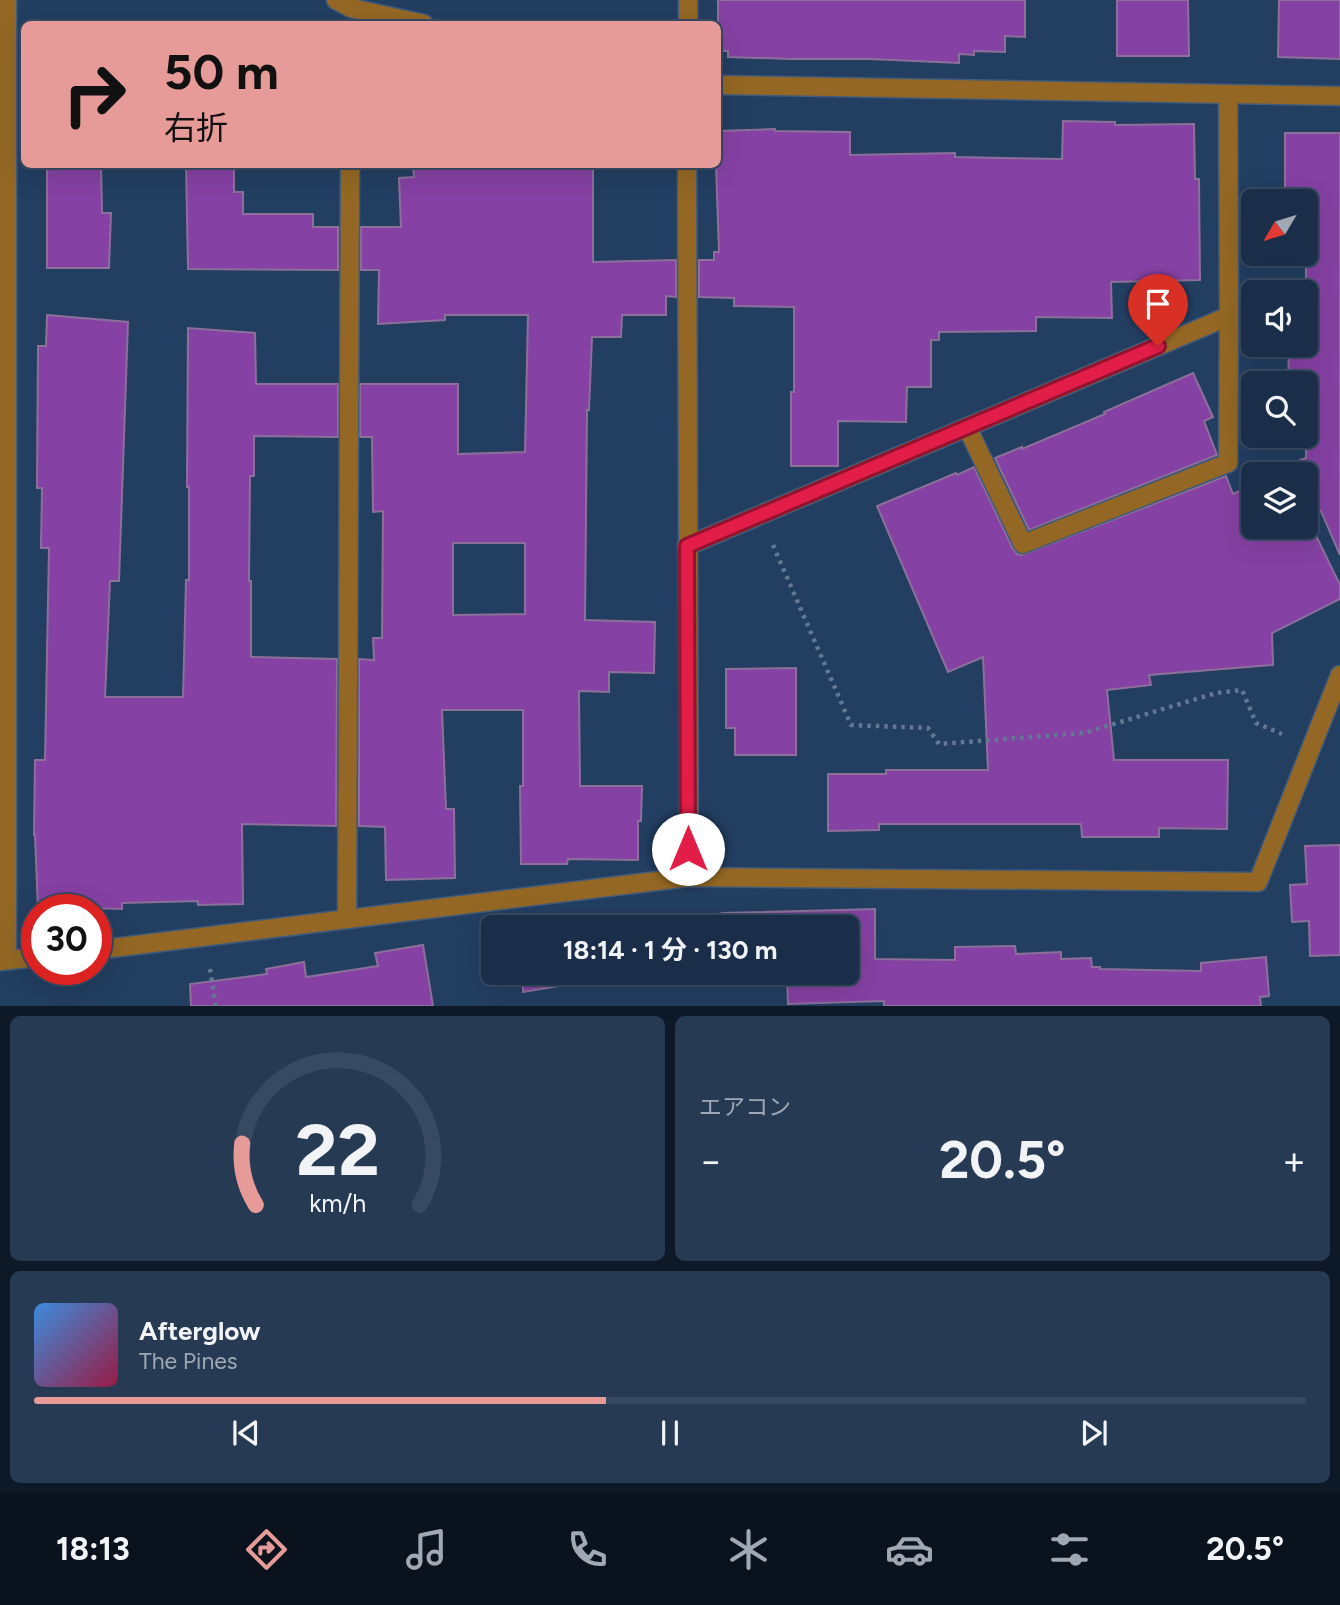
<!DOCTYPE html>
<html lang="ja">
<head>
<meta charset="utf-8">
<style>
  body { margin:0; font-family:Figtree,"Noto Sans JP",sans-serif; background:#273a53; color:#f1f3f6; height:100vh; display:flex; flex-direction:column; font-size:26px; white-space:nowrap }
  * { box-sizing:border-box; margin:0 }
  p { font-size:23px; color:#9fa8b4 }
  .icon { flex:none; width:38px; height:38px; fill:none; stroke:currentColor; stroke-width:2; stroke-linecap:round; stroke-linejoin:round }
  .map { position:relative; height:1006px; overflow:hidden }
  .drawer { display:flex; flex-direction:column; gap:10px; padding:10px; background:#0e1928; flex:1 }
  .drawer>* { flex:none }
  .top-card { position:absolute; left:21px; top:21px; width:700px; height:147px; border-radius:10px; box-shadow:0 7px 28px #0002,0 0 0 2px #384a61; background:#e69b98; color:#111; overflow:hidden }
  .needle { width:46px; rotate:232deg }
  .fabs { position:absolute; left:1241px; top:189px; display:grid; gap:14px }
  .fabs a { display:grid; place-items:center; width:77px; height:77px; border-radius:10px; background:#1a2e49; box-shadow:0 7px 28px #0002,0 0 0 2px #384a61; font-size:35px }
  .speed { position:absolute; left:21px; top:894px; display:flex; gap:14px; font-size:35px; font-weight:700; text-align:center }
  .speed>* { display:grid; place-content:center; width:91px; height:91px; border-radius:50%; background:#1a2e49; box-shadow:0 7px 28px #0002,0 0 0 2px #384a61; line-height:1 }
  .speed .limit { border:10px solid #d22; background:#fff; color:#111 }
  .pin { position:absolute; display:grid; place-items:center; width:60px; height:60px; color:#fff; margin:-72px -30px; border-radius:50% 50% 50% 0; rotate:-45deg; box-shadow:0 0 7px #0007 }
  .pin .icon { rotate:45deg }
  .me { position:absolute; width:77px; margin:-38px; rotate:0deg; stroke-linejoin:round; filter:drop-shadow(0 0 5px #0008) }
  .turn { display:flex; align-items:center; gap:24px; height:147px; padding:0 28px; font-size:32px }
  .turn .icon { width:91px; height:91px; stroke-width:2.5 }
  .turn b { display:block; font-size:49px; line-height:60px }
  .big { font-size:52px; font-weight:700; line-height:1.1 }
  .drawer .card { flex:1; display:flex; flex-direction:column; justify-content:center; gap:10px; min-width:0; padding:0 24px; border-radius:10px; background:#273a53 }
  .drawer .dial { align-items:center; gap:0 }
  .dial svg { height:182px; overflow:visible; fill:none; stroke:#384a61; stroke-width:7; stroke-linecap:round; text-anchor:middle }
  .dial text { fill:#f1f3f6; stroke:none }
  .song { display:flex; align-items:center; gap:21px }
  .cover { width:84px; height:84px; border-radius:10px; background:linear-gradient(135deg,hsl(210 70% 55%),hsl(340 70% 35%)) }
  .played { height:7px; border-radius:4px; background:linear-gradient(90deg,#e69b98 45%,#384a61 45%) }
  .keys { display:flex; justify-content:space-around; direction:ltr }
  .heat { display:flex; justify-content:space-between; align-items:center; font-size:38px; direction:ltr }
  .drawer .tiles { flex:1; display:grid; gap:10px; grid-template-columns:1fr 1fr }
  .card:last-child { grid-column:span 2 }
  .trip { position:absolute; left:481px; top:915px; width:378px; height:70px; border-radius:10px; background:#1a2e49; box-shadow:0 7px 28px #0002,0 0 0 2px #384a61; font-weight:700; line-height:70px; text-align:center }
  .menu { display:flex; height:112px; justify-content:space-around; align-items:center; background:#0a121d; color:#9fa8b4 }
  .menu .icon { width:49px; height:49px }
  .menu .selected { color:#e69b98 }
  .menu b { font-size:32px; color:#f1f3f6 }
  .map>svg:first-child { display:block }
  .building { fill:#8541a3; stroke:#8c709a; stroke-width:2; fill-rule:evenodd }
  .lines { fill:none; stroke-linecap:round; stroke-linejoin:round }
  .minor-casing { stroke:#425b7a; stroke-width:21 }
  .path { stroke:#637893; stroke-width:4.5; stroke-dasharray:3.5 5; stroke-linecap:butt }
  .minor { stroke:#946824; stroke-width:18 }
  .route-casing { stroke:#92132f; stroke-width:18 }
  .route { stroke:#e11d48; stroke-width:12 }
</style>
</head>
<body>
<div class="map">
<svg width="1340" height="1007" viewBox="0 0 1340 1007">
  <rect width="100%" height="100%" fill="#223e61"/>
  <g class="building">
    <path d="M718,0H1025V37L1005,36V52L974,51V55L959,54V63L869,59H791L728,57V51H718Z"/>
    <path d="M1117,0H1188L1189,56H1117Z"/>
    <path d="M1279,0H1340V59L1278,57Z"/>
    <path d="M1063,121L1115,122V125L1194,124L1195,179H1199L1200,280L1111,282L1112,318L1036,317V331L939,332V340H931V387H907L906,422L838,421V466H791V392H794V307L734,306V298L699,297V260H714V252H719L716,164H718V131L775,129V131L850,132V155L955,153V157L1062,159Z"/>
    <path d="M1285,133H1340V555L1321,511L1307,517L1340,585V599L1272,633L1273,665L1149,675L1151,685L1107,690L1114,760H1228L1227,829L1159,828V837H1082L1081,824H879V830L828,831V774H886V770H988L983,657L948,672L877,506L956,473L957,475L974,467L1013,549L1017,554L1022,555L1226,476L1233,494L1251,486L1253,492V527H1306V474H1279L1302,465L1300,460L1306,458V383H1288L1289,348H1306V201H1285Z"/>
    <path d="M47,164H101L102,213H111L109,268H47Z"/>
    <path d="M186,164H234V192H243V214H313V227H338V270L188,269Z"/>
    <path d="M413,164H593V262L676,260V297L666,296V315H622L621,337H592L589,410H587L585,620L655,622L654,673L609,672V692L579,691L580,786H642L641,821H638V860L568,859L567,864H521L520,786H523V710H442L446,809H454L455,878L386,880L385,827L359,826V659L374,660L373,638H382L383,511L373,512L372,437H360V384H458V454L525,452L528,315H445V320L378,324L379,270H361V227H401L399,178L414,177ZM453,543H525V614L453,615Z"/>
    <path d="M47,315L128,322L119,581H110L105,697H183L186,580H189V487H187L188,328L255,333L256,384H338V437L254,436V476H250L249,581H251V657L337,659L336,826L242,824L243,904L198,905V901L122,903V909L89,908V910H38L35,835H34L35,760H45L49,548H41L42,488H37L38,346H46Z"/>
    <path d="M1193,373L1213,417L1204,421L1217,455L1029,530L995,458L1022,447V449L1105,414L1104,412Z"/>
    <path d="M796,668V755H735V728H726V669Z"/>
    <path d="M1340,845V955L1310,956L1309,921L1292,922L1290,885L1307,884L1305,846Z"/>
    <path d="M875,909V959L955,960V947L1015,946L1016,954L1061,952V959L1091,958L1092,967H1100V969L1201,971V963L1266,957L1269,996L1260,997L1261,1006H884V1001L788,1004L787,980L700,984V975L662,977L631,982L630,974L523,992V973H847V928H634L724,913Z"/>
    <path d="M423,945L433,1006H191L190,984L267,974L266,969L304,962L306,977L378,966L375,953Z"/>
  </g>
  <g class="lines">
    <g class="minor-casing">
      <g id="minor">
        <path d="M336,0L351,8L424,24"/>
        <path d="M688,24V0"/>
        <path d="M718,85L1340,96"/>
        <path d="M687,164L689,877"/>
        <path d="M967,427L1023,544L1228,463L1229,316"/>
        <path d="M687,546L1229,316L1228,95"/>
        <path d="M347,919L350,164"/>
        <path d="M96,950L689,877L1258,882L1340,675"/>
        <path d="M7,960V0"/>
        <path d="M0,961L37,957"/>
      </g>
    </g>
    <g class="path">
      <path d="M773,545L851,725L928,728L939,744L1084,733L1216,693L1242,690L1256,723L1282,734"/>
      <path d="M210,969L216,1007"/>
    </g>
    <use href="#minor" class="minor"/>
  </g>
  <g class="lines">
    <g class="route-casing">
      <path id="route" d="M688,849L687,546L1158,346"/>
    </g>
    <use href="#route" class="route"/>
  </g>
</svg>
<div class="fabs">
<a><svg class="needle" viewBox="-14 -14 28 28"><path d="M0-13l5 13h-10z" fill="#e53935"/><path d="M0 13l5-13h-10z" fill="#9fa8b4"/></svg></a>
<a><svg class="icon" aria-label="sound" viewBox="0 0 24 24"><path d="M4 9h4l5-4v14l-5-4H4zM17 9q2 3 0 6"/></svg></a>
<a><svg class="icon" aria-label="search" viewBox="0 0 24 24"><circle cx="10" cy="10" r="6"/><path d="M15 15l6 6"/></svg></a>
<a><svg class="icon" aria-label="layers" viewBox="0 0 24 24"><path d="M12 4l9 5-9 5-9-5zM3 14l9 5 9-5"/></svg></a>
</div>
<div class="speed"><div class="limit">30</div></div>
<div class="pin" style="left:1158px;top:346px;background:#d93025"><svg class="icon" aria-label="arrive" viewBox="0 0 24 24"><path d="M6 21V4h12l-3 4 3 4H6"/></svg></div>
<svg class="me" style="left:688px;top:849px" viewBox="-20 -20 40 40"><circle r="19" fill="#fff"/><path d="M0-13L10 11 0 6-10 11z" fill="#e11d48"/></svg>
<div class="trip">18:14 · 1 分 · 130 m</div>
<div class="top-card">
<div class="turn"><svg class="icon" aria-label="right" viewBox="0 0 24 24"><path d="M7 20v-9h11M14 6l5 5-5 5"/></svg><div><b>50 m</b>右折</div></div>
</div>
</div>
<section class="drawer">
<div class="tiles">
<div class="card dial"><svg viewBox="0 0 100 80">
<path d="M14 69A42 42 0 1 1 86 69"/>
<path d="M14 69A42 42 0 0 1 8 42" stroke="#e69b98"/>
<text x="50" y="56" font-size="32" font-weight="700">22</text>
<text x="50" y="72" font-size="11">km/h</text>
</svg></div>
<div class="card"><p>エアコン</p>
<div class="heat"><a>−</a><b class="big">20.5°</b><a>+</a></div>
</div>
<div class="card">
<div class="song"><i class="cover"></i><div><b>Afterglow</b><p>The Pines</p></div></div>
<div class="played"></div>
<div class="keys"><svg class="icon" aria-label="previous" viewBox="0 0 24 24"><path d="M18 5L8 12l10 7zM5 5v14"/></svg><svg class="icon" aria-label="pause" viewBox="0 0 24 24"><path d="M8 5v14M16 5v14"/></svg><svg class="icon" aria-label="next" viewBox="0 0 24 24"><path d="M6 5l10 7-10 7zM19 5v14"/></svg></div>
</div>
</div>
</section>
<nav class="menu">
<b>18:13</b>
<svg class="icon selected" aria-label="directions" viewBox="0 0 24 24"><path d="M12 3l9 9-9 9-9-9zM9 14v-3h6M13 9l2 2-2 2"/></svg>
<svg class="icon" aria-label="music" viewBox="0 0 24 24"><path d="M9 18V5l10-2v13"/><circle cx="6" cy="18" r="3"/><circle cx="16" cy="16" r="3"/></svg>
<svg class="icon" aria-label="phone" viewBox="0 0 24 24"><path d="M5 4h4l2 5-3 2q2 4 5 5l2-3 5 2v4C11 20 4 13 5 4z"/></svg>
<svg class="icon" aria-label="climate" viewBox="0 0 24 24"><path d="M12 3v18M4 7l16 10M4 17L20 7"/></svg>
<svg class="icon" aria-label="car" viewBox="0 0 24 24"><path d="M5 17H2v-5l4-1 3-4h7l3 4 3 1v5h-3M9 17h6M6 11h13"/><circle cx="7" cy="17" r="2"/><circle cx="17" cy="17" r="2"/></svg>
<svg class="icon" aria-label="filters" viewBox="0 0 24 24"><path d="M4 7h16M4 17h16"/><circle cx="9" cy="7" r="2"/><circle cx="15" cy="17" r="2"/></svg>
<b>20.5°</b>
</nav>
</body>
</html>
